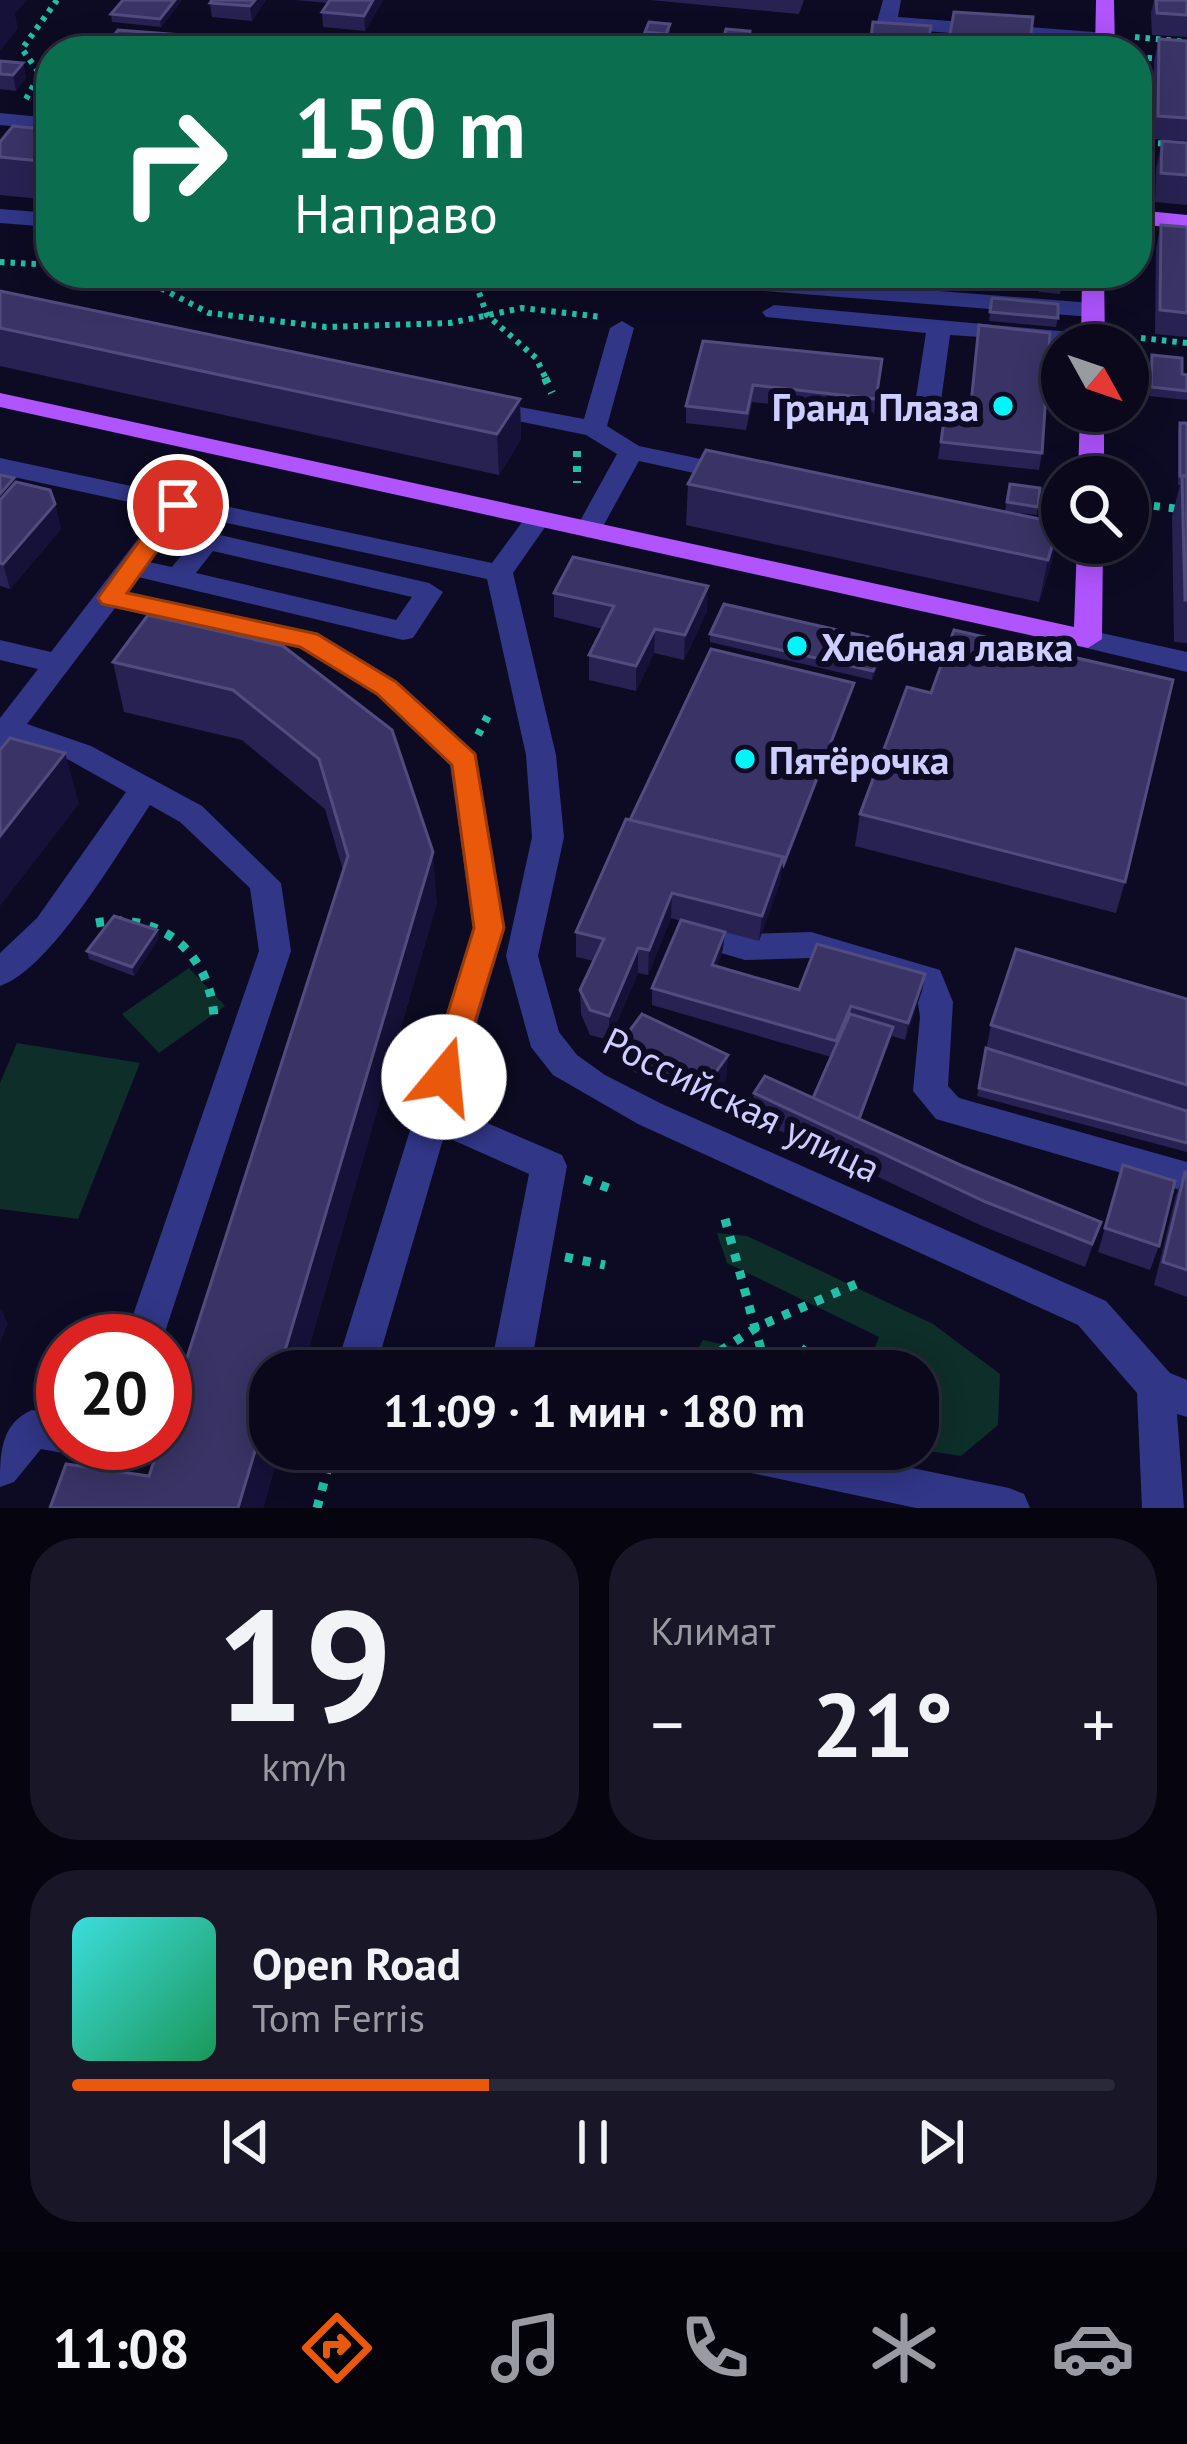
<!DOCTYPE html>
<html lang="ru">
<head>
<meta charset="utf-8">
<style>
  body { margin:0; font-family:"PT Sans",sans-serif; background:#181627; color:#f1f3f6; height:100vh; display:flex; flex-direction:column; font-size:45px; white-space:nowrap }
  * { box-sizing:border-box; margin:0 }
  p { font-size:39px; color:#999aa2 }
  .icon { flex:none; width:66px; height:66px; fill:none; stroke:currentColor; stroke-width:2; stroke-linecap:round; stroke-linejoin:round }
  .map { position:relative; height:1508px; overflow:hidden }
  .sheet { display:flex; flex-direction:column; gap:30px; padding:30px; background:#06040e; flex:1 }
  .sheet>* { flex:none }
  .top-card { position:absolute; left:36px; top:36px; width:1116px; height:252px; border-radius:48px; box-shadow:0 6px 30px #0003,0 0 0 3px #2a2939; background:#0b6e4f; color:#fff; overflow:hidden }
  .needle { width:78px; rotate:130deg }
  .controls { position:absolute; left:1041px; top:324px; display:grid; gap:24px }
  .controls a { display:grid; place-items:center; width:108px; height:108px; border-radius:50%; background:#0a081a; box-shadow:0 6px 30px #0003,0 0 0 3px #2a2939; font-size:60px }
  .speed { position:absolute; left:36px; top:1314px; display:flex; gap:24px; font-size:60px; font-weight:700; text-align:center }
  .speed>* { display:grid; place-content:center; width:156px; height:156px; border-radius:50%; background:#0a081a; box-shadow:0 6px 30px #0003,0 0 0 3px #2a2939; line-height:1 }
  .speed .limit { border:18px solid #d22; background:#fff; color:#111 }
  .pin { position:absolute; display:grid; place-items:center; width:102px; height:102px; color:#fff; margin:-51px; border:6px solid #fff; border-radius:50%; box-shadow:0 3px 12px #0007 }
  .me { position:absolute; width:132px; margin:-66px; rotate:17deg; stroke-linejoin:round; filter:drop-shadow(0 0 9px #0008) }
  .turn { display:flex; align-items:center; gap:42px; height:252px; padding:0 60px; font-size:54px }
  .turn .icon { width:156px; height:156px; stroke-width:2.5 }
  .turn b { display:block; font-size:84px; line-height:102px }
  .big { font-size:90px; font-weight:600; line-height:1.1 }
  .sheet .widget { flex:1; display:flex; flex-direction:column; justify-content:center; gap:18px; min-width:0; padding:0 42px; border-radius:48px; background:#181627 }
  .sheet .dial { align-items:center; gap:0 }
  .dial b { font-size:156px; line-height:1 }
  .song { display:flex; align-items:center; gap:36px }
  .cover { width:144px; height:144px; border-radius:18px; background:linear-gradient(135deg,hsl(180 70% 55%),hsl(150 70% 35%)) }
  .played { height:12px; border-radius:6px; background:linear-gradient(90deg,#ea580c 40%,#2a2939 40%) }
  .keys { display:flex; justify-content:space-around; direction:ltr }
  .heat { display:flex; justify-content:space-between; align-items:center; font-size:66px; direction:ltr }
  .sheet .tiles { flex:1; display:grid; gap:30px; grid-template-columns:1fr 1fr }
  .widget:last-child { grid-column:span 2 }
  .trip { position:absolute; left:249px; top:1350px; width:690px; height:120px; border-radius:48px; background:#0a081a; box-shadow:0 6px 30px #0003,0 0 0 3px #2a2939; font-weight:600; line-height:120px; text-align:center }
  .dock { display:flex; height:192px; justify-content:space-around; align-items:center; background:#04030a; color:#999aa2 }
  .dock .icon { width:84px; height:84px }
  .dock .active { color:#ea580c }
  .dock b { font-size:54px; color:#f1f3f6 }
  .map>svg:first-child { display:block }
  .green { fill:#0e2e2a }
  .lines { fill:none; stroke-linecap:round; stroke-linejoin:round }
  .path-far2 { stroke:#21bfa7; stroke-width:6; stroke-dasharray:4.5 6; stroke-linecap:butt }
  .path-far1 { stroke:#21bfa7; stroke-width:8; stroke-dasharray:6 9; stroke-linecap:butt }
  .path { stroke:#21bfa7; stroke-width:9; stroke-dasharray:8 10; stroke-linecap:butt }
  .minor { fill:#313687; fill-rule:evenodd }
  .major { fill:#b054ff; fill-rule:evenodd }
  .wall { fill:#282253 }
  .shaded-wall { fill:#151138 }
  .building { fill:#393465; stroke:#514c7e; stroke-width:3 }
  .route { fill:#ea580c; stroke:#983908; stroke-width:3 }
  .poi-dot { fill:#00f6f8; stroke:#0d0b23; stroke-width:4.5 }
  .labels { text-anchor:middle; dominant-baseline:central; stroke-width:12; stroke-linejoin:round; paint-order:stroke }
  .poi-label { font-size:39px; font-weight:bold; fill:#cecdff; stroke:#0d0b23; text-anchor:start }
  .street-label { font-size:39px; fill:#cecdff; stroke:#0d0b23 }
</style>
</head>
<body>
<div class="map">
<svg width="1187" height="1508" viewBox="0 0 1187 1508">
  <rect width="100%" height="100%" fill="#0d0b23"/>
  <g class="green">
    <path d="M189,968L225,1006L159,1053L122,1014Z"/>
    <path d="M17,1043L140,1063L78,1219L0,1209V1083Z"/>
    <path d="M717,1233L747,1236L933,1324L1000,1374L998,1425L961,1456L915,1449L918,1371H866L879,1337L727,1263Z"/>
    <path d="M703,1340L845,1371H685Z"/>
  </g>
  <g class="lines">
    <g class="path-far2">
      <path d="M1135,37L1187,42"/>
      <path d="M1137,57L1162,59"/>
      <path d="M26,99L40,74L22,49L57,0"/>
      <path d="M1137,142L1187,145"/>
      <path d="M0,262L51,265"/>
      <path d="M111,273L149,282L209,313L326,327L450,323L522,308L602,317"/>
      <path d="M472,273L487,315L536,358L547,381"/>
      <path d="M1141,338L1187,343"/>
    </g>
    <g class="path-far1">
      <path d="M545,378L552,393"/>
      <path d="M577,451V483"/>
      <path d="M1139,504L1187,510"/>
      <path d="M478,735L491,710"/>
    </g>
    <g class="path">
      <path d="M96,923C160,911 209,952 214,1016"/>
      <path d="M584,1179L617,1191"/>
      <path d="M725,1219L767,1371"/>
      <path d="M565,1257L605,1265"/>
      <path d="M690,1371L757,1327L863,1281"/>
      <path d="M799,1371L801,1355L813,1340"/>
      <path d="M95,1455L107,1443"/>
      <path d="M317,1508L333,1449"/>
    </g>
    <g class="minor">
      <path d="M883,0H901L898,17L1106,33L1116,39L1106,45L887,28L877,22Z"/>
      <path d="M0,113L51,118V130L0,125Z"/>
      <path d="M0,209L51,213V227L0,223Z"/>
      <path d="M614,273H712L1092,303L1104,310L1092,317L625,280Z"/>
      <path d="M774,305L1093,334L1105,341L1102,345L950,335L939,416L926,424L913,416L926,333L766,317L762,312Z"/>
      <path d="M622,321L634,328L607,426L639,446L744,468L748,474L735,482L639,461L601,530L588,538L575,530L617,454L586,435L483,414L471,407L483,400L584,419L610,328Z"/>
      <path d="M0,458L492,563L528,514H546L550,520L513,573L556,755L564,837L538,956L559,1032L577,1055L605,1075L662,1104L1106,1301L1170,1373L1187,1380V1417L1177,1414L1184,1508H1142L1137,1393L1078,1325L638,1124L553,1075L531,1047L506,956L532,837L526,755L487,579L185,514L149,562L172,567L198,535L207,532L429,583L443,592L413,638L403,640L138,577L126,592L318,633L397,681L476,753L505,928L452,1108L562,1155L567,1166L530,1371H490L529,1174L444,1136L375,1371H335L473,928L450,765L377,695L300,648L115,608L27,724L91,746L202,806L281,883L291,951L162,1341H124L259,951L250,888L180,822L150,805C119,851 51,969 0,986V953L37,918L126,792L69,760L14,741L0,749V718L38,669L0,660V640L51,652L161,509L0,474ZM213,551L412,597L396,620L196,573Z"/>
      <path d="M1088,630L1187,652V672L1078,646L1074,639L1078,632Z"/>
      <path d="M699,921L745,934L811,932L940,970L953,1002L948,1086L959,1098L1187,1162V1192L936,1119L913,1091L920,1017L916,989L811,958L745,960L687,943L683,934L687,925Z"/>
      <path d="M32,1410L63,1415V1443H79L63,1453L41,1449L14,1482L0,1487C0,1454 0,1424 32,1410Z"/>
      <path d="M708,1449H820L1009,1488L1024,1494L1030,1508H916L728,1468L714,1462Z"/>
    </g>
    <g class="major">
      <path d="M1096,0H1114L1115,51H1095Z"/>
      <path d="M1137,210L1187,215V229L1137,224Z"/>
      <path d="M1082,273H1104L1105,345H1081Z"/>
      <path d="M0,393L1074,627L1077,543H1103L1102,639L1088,648L0,407Z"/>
      <path d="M1080,411H1104V477H1078Z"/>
    </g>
  </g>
  <g class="wall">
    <path d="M123,0H182L161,27L112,22L111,14Z"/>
    <path d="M266,0L252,21L212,17L210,3Z"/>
    <path d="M295,0H383L365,31L323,27L322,12L328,3Z"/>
    <path d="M650,0H804L799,14Z"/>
    <path d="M1154,0H1187V37L1152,35L1151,13Z"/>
    <path d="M670,24V32L666,41L645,39V32Z"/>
    <path d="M750,31L748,46L724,44V36Z"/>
    <path d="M1159,39L1187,41V141L1154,139V61Z"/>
    <path d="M0,61L23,63L26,78L16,91L0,89Z"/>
    <path d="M51,130V200L0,195V142Z"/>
    <path d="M1162,141L1187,143V205L1155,202L1156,169Z"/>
    <path d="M1161,225L1187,227V337L1155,334L1156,248Z"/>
    <path d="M925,273H965V277Z"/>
    <path d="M1040,273H1063L1060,294L1039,292Z"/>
    <path d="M0,291L520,399L521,439L499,475L0,366Z"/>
    <path d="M992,298L1058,318L1056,327L989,321Z"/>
    <path d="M703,341L882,359L874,415L752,402L746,430L686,423V406Z"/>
    <path d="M1152,355L1182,374L1187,375V400L1149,396Z"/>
    <path d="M945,412L1042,453L1039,470L938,459Z"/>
    <path d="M1180,423H1187V643L1174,642L1172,517L1180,485H1178V431Z"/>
    <path d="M0,475L55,504L61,529L10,589L0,586Z"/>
    <path d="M688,484L1059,523L1051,565L1039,602L686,525Z"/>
    <path d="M1010,484L1040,488L1037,515L1005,511Z"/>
    <path d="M554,593L707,611L684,660L654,653L636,691L589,680V655L603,629L554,617Z"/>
    <path d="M710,634L886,641L885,650L872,680L710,642Z"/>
    <path d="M283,646L437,902L302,1371H270V1449H280L263,1508H50L149,1476L343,870L325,809L242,740L124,712L113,662Z"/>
    <path d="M853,691L781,871L780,882L759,941L691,923L723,949L717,966L799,990L925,974L922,991L905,1040L892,1036L860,1119L965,1167L1101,1222L1085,1267L980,1225L751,1117L754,1093L813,1098L831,1057L652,1005V988L681,921L671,918L648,975L638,973L609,1040L590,1035L581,1014L580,990L594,961L576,957V932L630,820Z"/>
    <path d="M931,693L1125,882L1116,913L855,846L860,814Z"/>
    <path d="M159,938L134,976L89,959L87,951Z"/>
    <path d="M1187,999V1152L977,1096L991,1025Z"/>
    <path d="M622,1041L728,1055L726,1079L706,1107L622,1066Z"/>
    <path d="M1123,1165L1159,1246L1150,1270L1098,1252Z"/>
    <path d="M1185,1172H1187V1297L1154,1285L1176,1195Z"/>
  </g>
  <g class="shaded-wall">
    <path d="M0,0H27L15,14L18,29L0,51Z"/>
    <path d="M175,0H182L161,27L160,19Z"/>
    <path d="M255,0H266L252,21L250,6Z"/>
    <path d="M373,0H383L365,31L364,16Z"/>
    <path d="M23,63L26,78L16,91L13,75Z"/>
    <path d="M520,399L521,439L499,475L497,434Z"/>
    <path d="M14,478L20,503L0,525V494Z"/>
    <path d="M55,504L61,529L10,589L3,564Z"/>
    <path d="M1059,523L1051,565L1039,602L1048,560Z"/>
    <path d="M708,586L707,611L684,660L685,635Z"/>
    <path d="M655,629L654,653L636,691V666Z"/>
    <path d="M886,641L885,650L872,680L873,671Z"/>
    <path d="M854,683L853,691L783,872L784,863Z"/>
    <path d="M65,753L79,804L0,906V836Z"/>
    <path d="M433,852L437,902L302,1371H279Z"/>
    <path d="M783,857L780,882L759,941L762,916Z"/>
    <path d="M672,893L671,918L648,975L649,950Z"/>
    <path d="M157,930L159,938L134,976L132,967Z"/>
    <path d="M725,932L723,949L711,982L712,965Z"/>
    <path d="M638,948V973L609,1040V1016Z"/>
    <path d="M925,974L922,991L905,1040L908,1023Z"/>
    <path d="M893,1027L892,1036L852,1143L853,1134Z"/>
    <path d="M728,1055L726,1079L706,1107L708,1083Z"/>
    <path d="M1,1308L8,1324L0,1342V1311Z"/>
    <path d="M270,1401V1449H280L263,1508H238Z"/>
  </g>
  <g class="building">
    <path d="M123,0H175L160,19L111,14Z"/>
    <path d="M212,0H255L250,6L210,3Z"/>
    <path d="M330,0H373L364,16L322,12Z"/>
    <path d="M1156,0H1187V15L1157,13Z"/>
    <path d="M954,12L1033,17L1029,51H947Z"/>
    <path d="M649,22L670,24L666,34L645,32Z"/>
    <path d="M873,22L931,26L927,51H869Z"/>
    <path d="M726,29L750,31L749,38L724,36Z"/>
    <path d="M118,30L286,43L281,51H102Z"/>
    <path d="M1159,39L1187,41V118L1158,116Z"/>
    <path d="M532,44L554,47L552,51H529Z"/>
    <path d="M644,46L690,50L642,51Z"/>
    <path d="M0,61L23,63L13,75L0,74Z"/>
    <path d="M13,126L51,130V162L0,157V142Z"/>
    <path d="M1162,141L1187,143V175L1161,173Z"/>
    <path d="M1161,225L1187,227V313L1160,310Z"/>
    <path d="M0,291L520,399L497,434L0,328Z"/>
    <path d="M992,298L1058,304V318L990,312Z"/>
    <path d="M979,325L1050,333L1042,453L941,442L945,412L970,414Z"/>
    <path d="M703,341L882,359L876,399L753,385L747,413L686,406Z"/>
    <path d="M1152,355L1182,358V374L1187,375V391L1151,387Z"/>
    <rect x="1180" y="423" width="7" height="53"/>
    <path d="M706,450L1059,523L1048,560L688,484Z"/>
    <path d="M0,475L14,478L0,494Z"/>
    <path d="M1182,476H1187V600H1185Z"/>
    <path d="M16,482L50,490L55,504L3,564L0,563V500Z"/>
    <path d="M1010,484L1040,488L1038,507L1007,502Z"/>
    <path d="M573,557L708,586L685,635L655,629L636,666L589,655L614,606L554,593Z"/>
    <path d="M724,604L886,641L873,671L710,634Z"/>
    <path d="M148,615L283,646L392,730L433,852L279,1371H270V1401L238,1508H50L66,1464L149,1476L160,1443H165V1426L348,856L319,759L233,690L113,662Z"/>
    <path d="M954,630L1173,680L1125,882L860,814L907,687L931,693Z"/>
    <path d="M711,649L854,683L784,863L783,857L630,820Z"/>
    <path d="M10,738L65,753L0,836V750Z"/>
    <path d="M626,819L783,857L762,916L672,893L649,950L638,948L609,1016L590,1010L580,990L604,939L576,932Z"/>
    <path d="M114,916L157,930L132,967L87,951Z"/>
    <path d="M681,920L725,932L712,965L799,990L817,944L925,974L908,1023L851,1006L836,1041L652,988Z"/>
    <path d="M1016,949L1187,999V1085L991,1025Z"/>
    <path d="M642,1014L728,1055L708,1083L622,1041Z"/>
    <path d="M850,1014L893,1027L859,1119L813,1098Z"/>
    <path d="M986,1048L1187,1111V1143L979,1088Z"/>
    <path d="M765,1076L965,1167L1101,1222L1092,1244L986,1202L754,1093Z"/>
    <path d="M1123,1165L1175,1181L1159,1246L1105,1228Z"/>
    <path d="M1185,1172H1187V1270L1163,1262Z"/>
  </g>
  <path class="route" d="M178,497L190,505L127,593L317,634L396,682L475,754L504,928L455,1086L444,1090L433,1086L428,1077L474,928L452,765L377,694L300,647L102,604L98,598L102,592L170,499Z"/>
  <g class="poi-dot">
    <circle cx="1003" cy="406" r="12"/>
    <circle cx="797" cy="646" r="12"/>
    <circle cx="745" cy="759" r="12"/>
  </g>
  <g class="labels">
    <g class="poi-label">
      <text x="979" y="406" text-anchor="end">Гранд Плаза</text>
      <text x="821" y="646">Хлебная лавка</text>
      <text x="769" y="759">Пятёрочка</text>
    </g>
    <g class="street-label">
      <text transform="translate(742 1104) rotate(26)">Российская улица</text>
    </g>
  </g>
</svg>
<div class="controls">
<a><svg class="needle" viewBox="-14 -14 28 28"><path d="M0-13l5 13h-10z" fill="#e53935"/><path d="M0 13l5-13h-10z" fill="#999aa2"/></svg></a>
<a><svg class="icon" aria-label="search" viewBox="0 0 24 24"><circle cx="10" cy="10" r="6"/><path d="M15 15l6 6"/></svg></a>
</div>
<div class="speed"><div class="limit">20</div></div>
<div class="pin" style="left:178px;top:505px;background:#d93025"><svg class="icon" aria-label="arrive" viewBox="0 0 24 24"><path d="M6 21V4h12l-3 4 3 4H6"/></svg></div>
<svg class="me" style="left:444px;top:1077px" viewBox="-20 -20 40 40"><circle r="19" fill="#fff"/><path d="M0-13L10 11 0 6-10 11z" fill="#ea580c"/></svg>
<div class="trip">11:09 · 1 мин · 180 m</div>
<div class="top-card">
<div class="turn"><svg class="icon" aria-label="right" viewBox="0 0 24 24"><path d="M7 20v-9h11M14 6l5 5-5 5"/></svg><div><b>150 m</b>Направо</div></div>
</div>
</div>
<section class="sheet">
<div class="tiles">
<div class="widget dial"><b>19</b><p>km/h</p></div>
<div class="widget"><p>Климат</p>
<div class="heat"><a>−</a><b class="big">21°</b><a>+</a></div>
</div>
<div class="widget">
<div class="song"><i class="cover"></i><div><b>Open Road</b><p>Tom Ferris</p></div></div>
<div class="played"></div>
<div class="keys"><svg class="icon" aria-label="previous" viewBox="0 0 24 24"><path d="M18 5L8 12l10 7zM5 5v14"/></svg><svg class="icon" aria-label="pause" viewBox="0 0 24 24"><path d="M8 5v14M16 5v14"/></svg><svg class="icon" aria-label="next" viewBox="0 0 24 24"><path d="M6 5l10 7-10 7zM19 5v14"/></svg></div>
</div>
</div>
</section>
<nav class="dock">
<b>11:08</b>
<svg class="icon active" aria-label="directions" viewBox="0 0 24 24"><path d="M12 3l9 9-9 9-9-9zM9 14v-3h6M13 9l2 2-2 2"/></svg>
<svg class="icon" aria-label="music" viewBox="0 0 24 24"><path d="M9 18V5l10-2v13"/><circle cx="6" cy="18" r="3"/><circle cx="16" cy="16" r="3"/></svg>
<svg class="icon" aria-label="phone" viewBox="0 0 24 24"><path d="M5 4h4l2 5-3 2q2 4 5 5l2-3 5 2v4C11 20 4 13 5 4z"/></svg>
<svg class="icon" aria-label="climate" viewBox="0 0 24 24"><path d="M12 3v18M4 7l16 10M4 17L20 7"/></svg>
<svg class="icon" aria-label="car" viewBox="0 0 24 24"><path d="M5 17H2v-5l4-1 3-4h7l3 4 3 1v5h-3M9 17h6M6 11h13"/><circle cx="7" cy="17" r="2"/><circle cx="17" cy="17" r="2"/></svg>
</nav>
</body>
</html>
